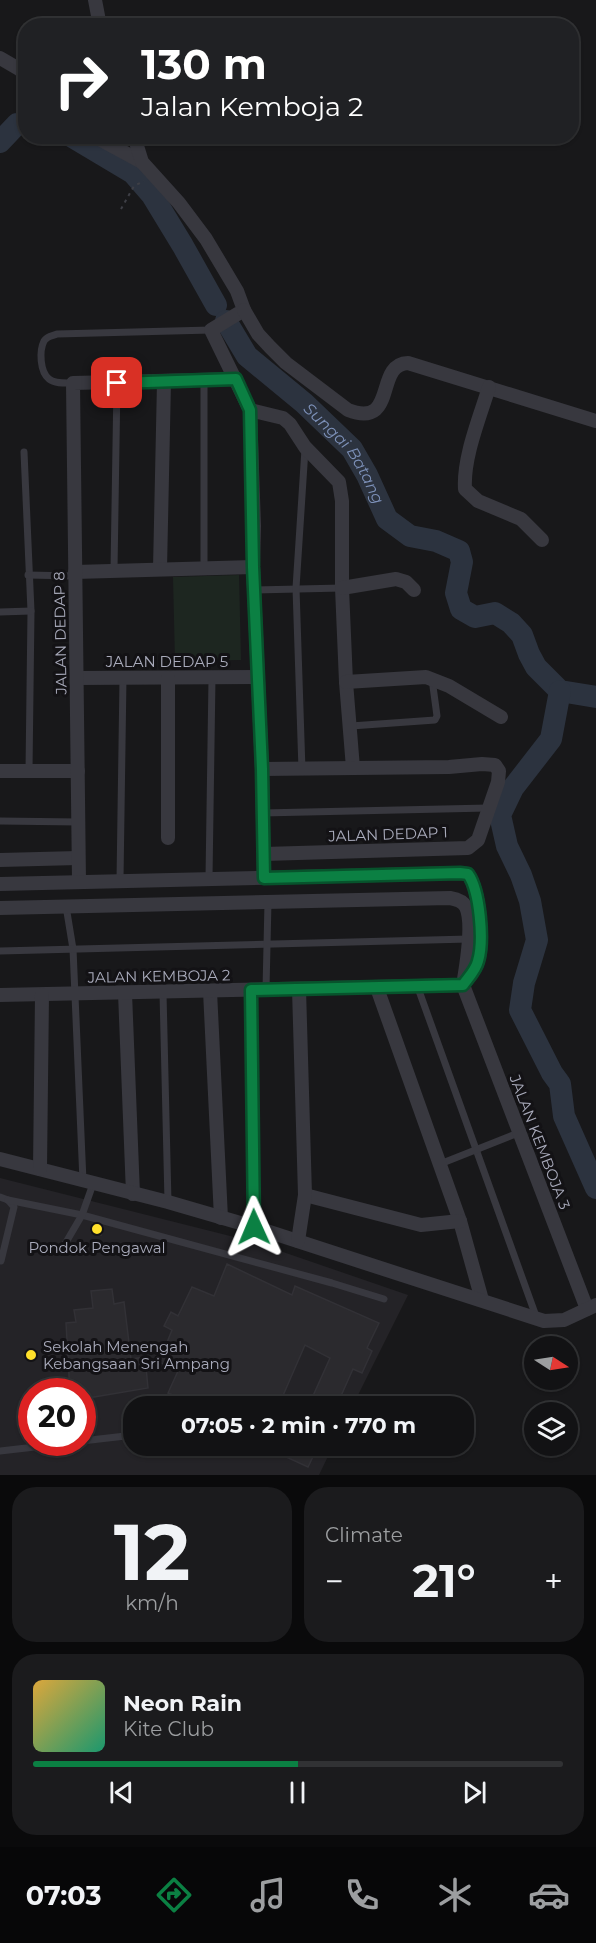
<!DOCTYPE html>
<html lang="en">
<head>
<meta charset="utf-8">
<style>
  body { margin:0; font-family:Montserrat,sans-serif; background:#1b1b1d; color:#f1f3f6; height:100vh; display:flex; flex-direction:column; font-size:22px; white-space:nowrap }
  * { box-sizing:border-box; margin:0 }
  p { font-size:20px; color:#9c9ea0 }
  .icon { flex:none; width:33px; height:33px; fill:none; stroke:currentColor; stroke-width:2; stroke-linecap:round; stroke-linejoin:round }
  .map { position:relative; height:1475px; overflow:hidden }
  .panel { display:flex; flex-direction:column; gap:12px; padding:12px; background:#0a0a0b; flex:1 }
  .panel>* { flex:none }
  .banner { position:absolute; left:18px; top:18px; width:561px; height:126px; border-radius:24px; box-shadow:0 2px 4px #0004,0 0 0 2px #313234; background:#202124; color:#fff; overflow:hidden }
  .needle { width:39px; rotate:102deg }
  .tools { position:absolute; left:524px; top:1336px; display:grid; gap:12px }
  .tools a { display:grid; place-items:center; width:54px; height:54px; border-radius:50%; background:#121214; box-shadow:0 2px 4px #0004,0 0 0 2px #313234; font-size:30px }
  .speed { position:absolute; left:18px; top:1378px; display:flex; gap:12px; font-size:30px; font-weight:700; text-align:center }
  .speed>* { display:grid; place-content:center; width:78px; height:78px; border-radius:50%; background:#121214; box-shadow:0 2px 4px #0004,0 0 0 2px #313234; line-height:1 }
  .speed .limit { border:9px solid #d22; background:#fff; color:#111 }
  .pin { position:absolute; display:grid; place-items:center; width:51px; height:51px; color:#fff; margin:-26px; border-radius:12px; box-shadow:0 3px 9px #0006 }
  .me { position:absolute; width:66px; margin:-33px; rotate:359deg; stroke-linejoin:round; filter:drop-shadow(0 0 4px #0008) }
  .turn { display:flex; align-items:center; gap:21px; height:126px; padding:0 24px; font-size:27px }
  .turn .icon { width:78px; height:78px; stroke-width:2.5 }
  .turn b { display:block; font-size:42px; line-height:51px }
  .big { font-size:45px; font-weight:700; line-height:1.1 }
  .panel .widget { flex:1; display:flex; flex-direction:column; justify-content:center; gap:9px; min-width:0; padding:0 21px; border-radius:24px; background:#1b1b1d }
  .panel .dial { align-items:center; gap:0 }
  .dial b { font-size:78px; line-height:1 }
  .song { display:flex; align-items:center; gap:18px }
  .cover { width:72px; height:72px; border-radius:9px; background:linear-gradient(135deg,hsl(40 70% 55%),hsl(160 70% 35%)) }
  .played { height:6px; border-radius:3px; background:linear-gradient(90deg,#0b8043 50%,#313234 50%) }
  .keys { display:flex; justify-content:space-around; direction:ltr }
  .heat { display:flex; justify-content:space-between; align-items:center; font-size:33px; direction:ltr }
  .panel .tiles { flex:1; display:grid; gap:12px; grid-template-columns:1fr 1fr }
  .widget:last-child { grid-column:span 2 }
  .trip { position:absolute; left:123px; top:1396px; width:351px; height:60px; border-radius:24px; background:#121214; box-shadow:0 2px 4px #0004,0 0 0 2px #313234; font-weight:700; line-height:60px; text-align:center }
  .dock { display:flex; height:96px; justify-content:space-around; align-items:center; background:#070708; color:#9c9ea0 }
  .dock .icon { width:42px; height:42px }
  .dock .selected { color:#0b8043 }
  .dock b { font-size:27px; color:#f1f3f6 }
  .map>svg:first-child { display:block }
  .built { fill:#242327; fill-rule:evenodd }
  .green { fill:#1d2620 }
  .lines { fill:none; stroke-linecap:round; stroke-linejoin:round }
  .river { stroke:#2c333f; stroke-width:22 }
  .building { fill:#2b2a2e; stroke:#323136; stroke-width:1.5 }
  .path { stroke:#3e3f46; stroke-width:2; stroke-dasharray:3 4.5; stroke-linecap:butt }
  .lane { stroke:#38383f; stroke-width:7 }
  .street { stroke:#38383f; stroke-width:14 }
  .route-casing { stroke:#07532c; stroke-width:15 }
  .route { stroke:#0b8043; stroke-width:10 }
  .poi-dot { fill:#ffe02b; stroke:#131215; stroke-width:2 }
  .labels { text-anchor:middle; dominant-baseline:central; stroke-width:6; stroke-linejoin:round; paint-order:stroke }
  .street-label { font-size:15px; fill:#a9abbb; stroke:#131215 }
  .poi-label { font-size:15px; fill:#a9abbb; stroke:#131215 }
  .water-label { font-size:16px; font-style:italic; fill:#7d91b9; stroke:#131215 }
</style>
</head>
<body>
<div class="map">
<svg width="596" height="1475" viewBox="0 0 596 1475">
  <rect width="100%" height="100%" fill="#18181a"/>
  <path class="built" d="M0,1178L254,1242L408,1295L352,1407H134V1446H333L319,1475H0ZM32,1392H82V1443H32Z"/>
  <path class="green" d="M239,575L241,660L175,661L173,577Z"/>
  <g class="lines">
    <g class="river">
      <path d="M71,136L133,173L152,195L183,246L216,305"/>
      <path d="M0,142L17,124H26"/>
      <path id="s1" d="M226,321L247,356L304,403L352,449L367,475L387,519L410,536L436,541L459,551L462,562L456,593L461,609L475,617L495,613L511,623L522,635L529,654L536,667L560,691L596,697"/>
      <path d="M560,691L551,739L513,788L500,815L507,846L521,875L530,901L537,940L524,983L520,1010L552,1073L560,1084L564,1116L596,1188"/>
    </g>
  </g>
  <g class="building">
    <path d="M93,1224L103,1227L101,1235L91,1232Z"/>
    <path d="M227,1264L292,1295L295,1286L379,1323L367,1348L372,1351L362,1373L353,1369L336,1407H308L330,1358L305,1345L278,1407H203L168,1393L178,1371L159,1362L172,1330L164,1326L171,1312L178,1316L192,1287L214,1296Z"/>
    <path d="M112,1289L114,1304L124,1302L131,1359L145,1357L148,1388L82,1399V1392H70L66,1323L76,1322L74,1310L93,1308L91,1291Z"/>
    <path d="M291,1446H318L308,1467L286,1457Z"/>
  </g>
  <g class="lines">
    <path class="path" d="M121,209L134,186L144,181"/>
    <g class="lane">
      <path d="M73,383C66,383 55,384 49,379C40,372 39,351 44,341C47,336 52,336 57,334L211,330"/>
      <path d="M24,452L31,611L29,771"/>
      <path d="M204,568V380"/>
      <path d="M114,570L117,383"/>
      <path d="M28,575L75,576"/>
      <path d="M255,590L342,588"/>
      <path d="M0,612L31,611"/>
      <path d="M351,726L435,720L437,716L432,679"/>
      <path d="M302,770L296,588L305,449"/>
      <path d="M262,813L488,808"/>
      <path d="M0,821L78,822"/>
      <path d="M209,878L212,678"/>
      <path d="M120,880L123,678"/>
      <path d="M66,906L73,949L83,1181"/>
      <path d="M0,951L469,939"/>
      <path d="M418,988L537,1319"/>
      <path d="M266,989L268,902"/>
      <path d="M251,990L254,1227"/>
      <path d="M163,993L168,1202"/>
      <path d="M440,1164L518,1133"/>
      <path d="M0,1197L8,1200L14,1207L1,1261"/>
      <path d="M8,1200L82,1215L332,1283L384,1299"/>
      <path d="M65,1244L82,1215L93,1184"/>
      <path d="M82,1441L134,1435"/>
      <path d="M0,1451L70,1443"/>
    </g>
    <g class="street">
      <path d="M95,0L100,26"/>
      <path d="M0,58L19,69L26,75"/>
      <path d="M94,136L142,162"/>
      <path d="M134,136L142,162L179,203L206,239L237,291L244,310L211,330L250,410L254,526L253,567L262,769L264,878"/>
      <path d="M244,310L258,334L270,347L286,363L348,410C398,429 374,364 408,363L596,421"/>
      <path d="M489,387C480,417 463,457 465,489L478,501L521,519L542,540"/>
      <path d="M250,410L283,418L290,424L305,447L339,482L342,501V588L346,682L353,768"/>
      <path d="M160,569L164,382"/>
      <path d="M75,572L253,567"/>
      <path d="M342,588L396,579L406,582L414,590"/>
      <path d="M77,678L258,677"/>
      <path d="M168,678V838"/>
      <path d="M346,682L426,677L449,686L501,717"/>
      <path d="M262,769L449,767L482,764L495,765L499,771L498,782L478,840L468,848L264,854"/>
      <path d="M0,771H78"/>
      <path d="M0,860L78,858"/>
      <path d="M79,881L73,383L236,379"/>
      <path d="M0,884L460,873L468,874C480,891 484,941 478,961C476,969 471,975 466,981"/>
      <path d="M0,908L450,898C456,899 463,901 466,907C474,924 466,967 463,985L587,1309"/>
      <path d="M377,988L460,1221L482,1300"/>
      <path d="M210,991L221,1218"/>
      <path d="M125,993L133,1194"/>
      <path d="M0,995L463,985"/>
      <path d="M0,1159L168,1202L254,1227L544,1321L564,1320L596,1305"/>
      <path d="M40,1169L42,995"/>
      <path d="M305,1195L421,1225L460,1221"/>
      <path d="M298,1241L305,1195L299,989"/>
    </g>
  </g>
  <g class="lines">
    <g class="route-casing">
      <path id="route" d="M117,383L236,379L250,410L253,567L262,769L264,878L460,873L468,874C480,891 484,941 478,961C476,970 468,978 463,985L251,990L254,1227"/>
    </g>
    <use href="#route" class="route"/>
  </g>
  <g class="poi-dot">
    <circle cx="97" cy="1229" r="6"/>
    <circle cx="31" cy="1355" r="6"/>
  </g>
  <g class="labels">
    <g class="street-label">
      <text transform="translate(60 633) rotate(-91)">JALAN DEDAP 8</text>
      <text x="167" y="661">JALAN DEDAP 5</text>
      <text transform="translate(388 834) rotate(-2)">JALAN DEDAP 1</text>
      <text transform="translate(159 976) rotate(-1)">JALAN KEMBOJA 2</text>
      <text transform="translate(540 1142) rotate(69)">JALAN KEMBOJA 3</text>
    </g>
    <g class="poi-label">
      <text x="97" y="1247">Pondok Pengawal</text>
      <text x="43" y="1346" text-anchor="start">Sekolah Menengah<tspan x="43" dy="17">Kebangsaan Sri Ampang</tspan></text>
    </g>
    <g class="water-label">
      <text stroke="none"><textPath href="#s1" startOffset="180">Sungai Batang</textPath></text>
    </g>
  </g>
</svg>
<div class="tools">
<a><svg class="needle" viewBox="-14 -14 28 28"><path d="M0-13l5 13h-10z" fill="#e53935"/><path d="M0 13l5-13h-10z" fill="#9c9ea0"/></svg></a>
<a><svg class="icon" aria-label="layers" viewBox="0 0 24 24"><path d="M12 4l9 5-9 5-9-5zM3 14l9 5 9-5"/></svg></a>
</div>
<div class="speed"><div class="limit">20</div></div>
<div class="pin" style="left:117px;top:383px;background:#d93025"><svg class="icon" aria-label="arrive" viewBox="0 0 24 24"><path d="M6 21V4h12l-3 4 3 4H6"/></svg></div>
<svg class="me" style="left:254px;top:1227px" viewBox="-20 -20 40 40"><path d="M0-17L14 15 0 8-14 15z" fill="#0b8043" stroke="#fff" stroke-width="4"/></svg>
<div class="trip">07:05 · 2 min · 770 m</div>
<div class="banner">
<div class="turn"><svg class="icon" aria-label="right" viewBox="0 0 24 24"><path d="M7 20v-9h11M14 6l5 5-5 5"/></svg><div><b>130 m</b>Jalan Kemboja 2</div></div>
</div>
</div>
<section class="panel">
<div class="tiles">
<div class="widget dial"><b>12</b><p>km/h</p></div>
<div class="widget"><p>Climate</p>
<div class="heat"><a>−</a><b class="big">21°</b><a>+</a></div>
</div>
<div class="widget">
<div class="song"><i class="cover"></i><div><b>Neon Rain</b><p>Kite Club</p></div></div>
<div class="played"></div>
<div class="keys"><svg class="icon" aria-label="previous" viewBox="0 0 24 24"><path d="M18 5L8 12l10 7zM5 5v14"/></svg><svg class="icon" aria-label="pause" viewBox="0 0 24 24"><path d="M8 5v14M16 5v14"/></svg><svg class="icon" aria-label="next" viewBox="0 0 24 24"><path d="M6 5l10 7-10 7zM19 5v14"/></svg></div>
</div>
</div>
</section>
<nav class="dock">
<b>07:03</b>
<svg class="icon selected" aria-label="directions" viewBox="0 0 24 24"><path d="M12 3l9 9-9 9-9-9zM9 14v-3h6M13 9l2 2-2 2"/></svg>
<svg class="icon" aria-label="music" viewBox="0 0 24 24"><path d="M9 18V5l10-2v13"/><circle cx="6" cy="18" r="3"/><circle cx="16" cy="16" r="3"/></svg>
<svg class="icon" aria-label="phone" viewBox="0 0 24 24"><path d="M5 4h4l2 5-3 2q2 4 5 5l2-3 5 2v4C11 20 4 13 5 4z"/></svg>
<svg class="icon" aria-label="climate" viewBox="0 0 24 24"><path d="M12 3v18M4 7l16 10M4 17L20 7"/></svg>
<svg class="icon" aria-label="car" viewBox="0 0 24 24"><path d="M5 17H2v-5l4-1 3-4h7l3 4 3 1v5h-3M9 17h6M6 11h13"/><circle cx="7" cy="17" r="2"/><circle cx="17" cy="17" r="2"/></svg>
</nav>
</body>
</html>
